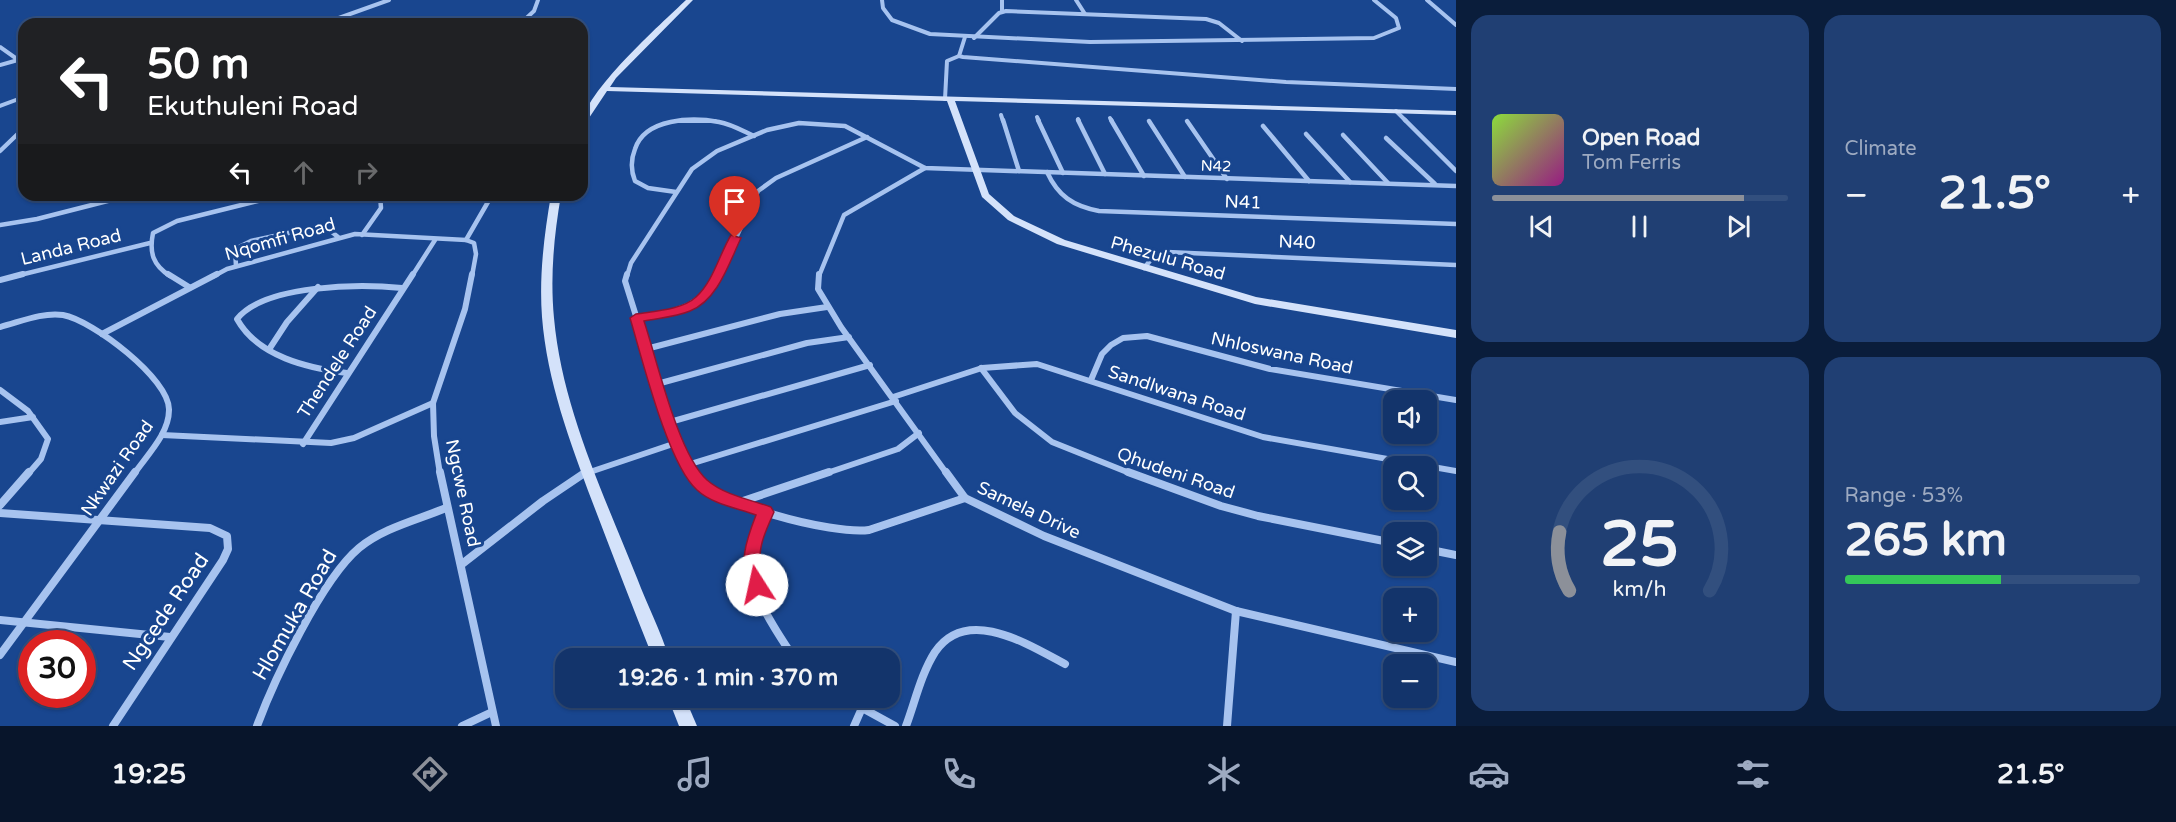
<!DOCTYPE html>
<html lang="en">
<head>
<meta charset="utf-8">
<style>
  body { margin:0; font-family:"Varela Round",sans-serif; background:#203f73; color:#f1f3f6; height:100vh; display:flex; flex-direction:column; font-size:22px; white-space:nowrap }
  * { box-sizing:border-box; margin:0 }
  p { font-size:20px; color:#9daac1 }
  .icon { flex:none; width:33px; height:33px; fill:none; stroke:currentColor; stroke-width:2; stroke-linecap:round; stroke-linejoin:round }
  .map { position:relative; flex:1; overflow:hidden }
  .sheet { display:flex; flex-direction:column; gap:15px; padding:15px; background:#0a1d3b; width:720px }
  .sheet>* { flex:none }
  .hud { position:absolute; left:18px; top:18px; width:570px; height:183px; border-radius:18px; box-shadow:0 2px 4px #0004,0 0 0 2px #324f7e; background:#202124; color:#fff; overflow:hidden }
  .controls { position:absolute; left:1383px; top:390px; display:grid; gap:12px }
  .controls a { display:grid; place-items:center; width:54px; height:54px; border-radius:12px; background:#13346b; box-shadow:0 2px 4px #0004,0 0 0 2px #324f7e; font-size:30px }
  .speed { position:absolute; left:18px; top:630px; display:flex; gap:12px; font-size:30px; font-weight:700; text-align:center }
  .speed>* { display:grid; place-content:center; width:78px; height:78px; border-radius:50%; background:#13346b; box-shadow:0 2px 4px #0004,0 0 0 2px #324f7e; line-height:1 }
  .speed .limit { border:9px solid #d22; background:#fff; color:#111 }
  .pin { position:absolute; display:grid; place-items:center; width:51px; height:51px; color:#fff; margin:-62px -26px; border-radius:50% 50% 50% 0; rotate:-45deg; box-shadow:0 0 6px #0007 }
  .pin .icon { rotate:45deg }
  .me { position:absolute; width:66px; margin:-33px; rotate:350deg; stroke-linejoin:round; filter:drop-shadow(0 0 4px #0008) }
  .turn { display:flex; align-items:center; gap:21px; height:126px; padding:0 30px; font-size:27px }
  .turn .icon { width:78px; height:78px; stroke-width:2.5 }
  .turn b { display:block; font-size:42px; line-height:51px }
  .lanes { display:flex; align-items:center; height:57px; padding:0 30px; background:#0003; justify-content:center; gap:30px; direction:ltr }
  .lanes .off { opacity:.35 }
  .big { font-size:45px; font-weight:700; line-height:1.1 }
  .sheet .widget { flex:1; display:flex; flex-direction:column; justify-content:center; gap:9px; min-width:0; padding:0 21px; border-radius:18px; background:#203f73 }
  .sheet .dial { align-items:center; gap:0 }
  .dial svg { height:156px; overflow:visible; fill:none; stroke:#324f7e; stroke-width:7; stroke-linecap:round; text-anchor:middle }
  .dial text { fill:#f1f3f6; stroke:none }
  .song { display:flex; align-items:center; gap:18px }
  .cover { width:72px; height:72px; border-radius:9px; background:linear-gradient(135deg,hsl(90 70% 55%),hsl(310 70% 35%)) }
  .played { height:6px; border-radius:3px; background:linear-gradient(90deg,#8c9099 85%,#324f7e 85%) }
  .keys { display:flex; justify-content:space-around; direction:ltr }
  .heat { display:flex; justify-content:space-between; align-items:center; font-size:33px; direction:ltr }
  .charge { height:9px; border-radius:4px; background:linear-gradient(90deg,#34c759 53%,#324f7e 0) }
  .sheet .tiles { flex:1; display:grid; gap:15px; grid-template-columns:repeat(2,1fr) }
  .trip { position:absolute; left:555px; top:648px; width:345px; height:60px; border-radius:18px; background:#13346b; box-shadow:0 2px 4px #0004,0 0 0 2px #324f7e; font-weight:700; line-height:60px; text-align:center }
  .tab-bar { display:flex; height:96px; justify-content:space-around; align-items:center; background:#08152b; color:#9daac1 }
  .tab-bar .icon { width:42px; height:42px }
  .tab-bar .selected { color:#8c9099 }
  .tab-bar b { font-size:27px; color:#f1f3f6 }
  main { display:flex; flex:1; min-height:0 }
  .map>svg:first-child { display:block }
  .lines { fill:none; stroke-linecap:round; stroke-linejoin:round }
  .street-far3 { stroke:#a7c3ef; stroke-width:4 }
  .street-far2 { stroke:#a7c3ef; stroke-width:4.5 }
  .street-far1 { stroke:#a7c3ef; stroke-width:6 }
  .street { stroke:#a7c3ef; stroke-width:8 }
  .secondary { fill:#d4e2fa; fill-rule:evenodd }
  .route { fill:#e11d48; stroke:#92132f; stroke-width:1.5 }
  .labels { text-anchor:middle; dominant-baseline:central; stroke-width:6; stroke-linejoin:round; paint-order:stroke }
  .far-street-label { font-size:15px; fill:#fff; stroke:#19468f }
  .street-label { font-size:18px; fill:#fff; stroke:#19468f }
  .near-street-label { font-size:21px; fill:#fff; stroke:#19468f }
</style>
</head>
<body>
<main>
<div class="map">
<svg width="1456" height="726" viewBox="0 0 1456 726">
  <rect width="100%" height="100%" fill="#19468f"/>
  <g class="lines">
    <g class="street-far3">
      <path d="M882,0L883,8L892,20L930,34L1090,42L1374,38L1399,28L1396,18L1374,0"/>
      <path d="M1002,0V11"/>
      <path d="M1076,0L1085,14"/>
      <path d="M1427,0L1456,25"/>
      <path d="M322,24L389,0"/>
      <path d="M520,24L534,11L538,0"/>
      <path d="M965,37L959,56L963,57L1286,82L1456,89"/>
      <path d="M974,38L999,13L1006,11L1206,19L1219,23L1242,41"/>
      <path d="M0,47L24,64"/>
      <path d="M0,65L18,60"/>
      <path d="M945,99L947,61L959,56"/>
      <path d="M0,106L24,97"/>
      <path d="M1396,111L1406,121"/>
      <path d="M1001,115L1003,121"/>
      <path d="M1037,117L1039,121"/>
      <path d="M1110,118L1112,121"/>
      <path d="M1078,119L1079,121"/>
      <path d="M677,121H715"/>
    </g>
    <g class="street-far2">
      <path d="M1003,120L1019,171"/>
      <path d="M1038,120L1063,173"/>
      <path d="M1078,120L1105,174"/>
      <path d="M1111,120L1144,176"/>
      <path d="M1405,120L1456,171"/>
      <path d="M1149,121L1185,177"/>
      <path d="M1187,121L1227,179"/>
      <path d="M1263,126L1309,181"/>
      <path d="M1306,134L1350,182"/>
      <path d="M1343,135L1388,183"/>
      <path d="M1386,138L1435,184"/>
      <path d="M0,151L24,128"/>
      <path d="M1047,172C1058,196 1073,206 1099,211L1456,224"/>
      <path d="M676,192L648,188L635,181C631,171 631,159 635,149C645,118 692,117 719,122C731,124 743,131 754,136"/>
      <path d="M462,195L469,199L488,201"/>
      <path d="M0,225L37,219L131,195"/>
      <path d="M362,235L381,208L380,195"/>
      <path d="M466,240L492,195"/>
      <path d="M236,266L235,249L251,241L316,227L327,228L338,237"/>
      <path d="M1144,268L1154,256L1167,252L1456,265"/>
      <path d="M16,276L150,243"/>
      <path d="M170,276C153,265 149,253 153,233L177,221L282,195"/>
      <path d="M214,276L227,269L355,234L466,240L474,243L476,254L472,276"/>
      <path d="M412,276L435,240"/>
      <path d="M627,276L631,263L692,169L717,151L767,130L799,123L845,126L925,168L1456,186"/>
      <path d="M718,276L758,191L776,178L867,137"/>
      <path d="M819,276L844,215L925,168"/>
    </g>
    <g class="street-far1">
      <path d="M168,274L189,287"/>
      <path d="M627,274L625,281L676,443L693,474"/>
      <path d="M819,274L818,289L841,327L947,474"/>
      <path d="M0,280L23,274"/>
      <path d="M636,318C676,310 696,313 718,274"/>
      <path d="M0,327C20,322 42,312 63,315C92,320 170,379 169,410C169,434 147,455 134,474"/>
      <path d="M102,334L217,274"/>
      <path d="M270,348L287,322L318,287"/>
      <path d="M646,349L780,314L827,307"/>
      <path d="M981,368L1015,413L1052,442L1132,474"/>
      <path d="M347,373C308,368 258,357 237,319C265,284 361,284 402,288"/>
      <path d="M1091,380L1102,354L1111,345L1123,338L1147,336L1270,369L1456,400"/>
      <path d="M657,384L807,343L849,337"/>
      <path d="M0,390L28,411L48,439L41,459L28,474"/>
      <path d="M893,397L982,368L1037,364L1263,437L1456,471"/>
      <path d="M0,422L33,417"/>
      <path d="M670,422L870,365"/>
      <path d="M162,435L331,443L354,438L433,403"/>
      <path d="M303,444L413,274"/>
      <path d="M687,465L896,401"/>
      <path d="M440,474L434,436L433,403L465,309L472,274"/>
      <path d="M584,474L676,443"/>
      <path d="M824,474L898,449L919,433"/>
    </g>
    <g class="street">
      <path d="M440,472L496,726"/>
      <path d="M692,472C710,504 834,535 869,530L965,498"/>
      <path d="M946,472L965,498L1044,536L1236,611L1456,662"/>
      <path d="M1128,472L1221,506L1258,516L1394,543"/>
      <path d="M740,502L829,472"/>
      <path d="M0,505L29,472"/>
      <path d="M766,511C760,525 752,540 751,555C748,592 775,629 794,658"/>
      <path d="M0,513L210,528L227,536L228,549L223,560L113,726"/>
      <path d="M1426,549L1456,555"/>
      <path d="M462,564L543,501L586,472"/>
      <path d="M0,620L170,637"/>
      <path d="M0,655L135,472"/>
      <path d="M844,698L895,726"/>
      <path d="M257,726C274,680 322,579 359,548C383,528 417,520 446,508"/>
      <path d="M462,726L492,712"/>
      <path d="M854,726L862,708"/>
      <path d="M906,726C915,702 921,674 935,652C967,605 1029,645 1065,664"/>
      <path d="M1227,726L1236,611"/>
    </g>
    <g class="secondary">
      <path d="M686,0H693L616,78L610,87L1456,111V115L955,101L989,194L1014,216L1065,240L1256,297L1456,330V338L1255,304L1057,244L1008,220L982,197L947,101L607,91L585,124L582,125C582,94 662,23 686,0Z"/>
      <path d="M551,195H561C554,236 550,276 554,318C562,408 604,495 637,578C647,605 661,631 669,658H653C632,606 612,553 592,501C570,442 547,381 542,317C539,276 544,236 551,195Z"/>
      <path d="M668,698H685L697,726H679Z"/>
    </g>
  </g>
  <path class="route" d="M731,235L741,238C729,263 718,300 690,311C676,317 659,318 644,321C657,360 678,454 707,480C724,495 751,500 771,507L774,512C768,526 760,542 760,557C760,569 768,579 763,590L757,592L750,590C738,563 746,541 756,515C737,508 712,504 697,490C668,465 642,358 630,318L636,314C654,311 682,310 696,297C713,282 719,255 731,235Z"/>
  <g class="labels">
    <g class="far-street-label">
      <text transform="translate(1216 166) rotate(2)">N42</text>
    </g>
    <g class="street-label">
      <text transform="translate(1243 202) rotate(2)">N41</text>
      <text transform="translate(280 239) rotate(-16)">Nqomfi Road</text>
      <text transform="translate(1297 242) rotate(2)">N40</text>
      <text transform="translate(71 247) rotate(-14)">Landa Road</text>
      <text transform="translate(1168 258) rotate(16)">Phezulu Road</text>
      <text transform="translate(1282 353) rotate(12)">Nhloswana Road</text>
      <text transform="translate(337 362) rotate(-57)">Thendele Road</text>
      <text transform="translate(1177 393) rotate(18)">Sandlwana Road</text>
      <text transform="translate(117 468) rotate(-55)">Nkwazi Road</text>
      <text transform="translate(1176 473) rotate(19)">Qhudeni Road</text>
      <text transform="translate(463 493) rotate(78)">Ngcwe Road</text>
      <text transform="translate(1029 510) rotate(25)">Samela Drive</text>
    </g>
    <g class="near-street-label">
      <text transform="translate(166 612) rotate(-56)">Ngcede Road</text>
      <text transform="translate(295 615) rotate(-60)">Hlomuka Road</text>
    </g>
  </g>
</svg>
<div class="controls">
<a><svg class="icon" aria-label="sound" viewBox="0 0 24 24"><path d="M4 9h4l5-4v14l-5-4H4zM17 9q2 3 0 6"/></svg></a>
<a><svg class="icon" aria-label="search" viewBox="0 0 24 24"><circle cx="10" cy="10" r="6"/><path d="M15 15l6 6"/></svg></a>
<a><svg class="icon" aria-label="layers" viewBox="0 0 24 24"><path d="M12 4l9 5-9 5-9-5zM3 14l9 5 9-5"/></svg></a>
<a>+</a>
<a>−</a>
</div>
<div class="speed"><div class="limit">30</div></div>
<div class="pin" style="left:735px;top:238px;background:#d93025"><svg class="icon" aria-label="arrive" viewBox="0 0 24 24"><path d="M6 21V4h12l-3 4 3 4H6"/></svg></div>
<svg class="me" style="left:757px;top:585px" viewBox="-20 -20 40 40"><circle r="19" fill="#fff"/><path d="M0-13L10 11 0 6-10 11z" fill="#e11d48"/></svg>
<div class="trip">19:26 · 1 min · 370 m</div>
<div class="hud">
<div class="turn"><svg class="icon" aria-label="left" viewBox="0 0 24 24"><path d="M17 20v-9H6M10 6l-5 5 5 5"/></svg><div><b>50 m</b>Ekuthuleni Road</div></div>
<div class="lanes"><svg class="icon" aria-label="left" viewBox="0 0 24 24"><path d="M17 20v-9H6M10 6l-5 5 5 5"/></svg><svg class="icon off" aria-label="ahead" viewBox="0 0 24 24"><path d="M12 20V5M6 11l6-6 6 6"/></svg><svg class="icon off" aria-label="right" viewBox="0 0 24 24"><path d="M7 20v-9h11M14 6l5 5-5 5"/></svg></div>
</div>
</div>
<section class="sheet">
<div class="tiles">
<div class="widget">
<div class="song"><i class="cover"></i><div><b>Open Road</b><p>Tom Ferris</p></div></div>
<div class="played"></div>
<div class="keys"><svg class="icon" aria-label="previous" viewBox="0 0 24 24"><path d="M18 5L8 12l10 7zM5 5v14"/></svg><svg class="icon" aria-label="pause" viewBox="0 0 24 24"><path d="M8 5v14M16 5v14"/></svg><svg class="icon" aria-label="next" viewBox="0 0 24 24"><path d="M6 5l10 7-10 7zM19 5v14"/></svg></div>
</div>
<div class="widget"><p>Climate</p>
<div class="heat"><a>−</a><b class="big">21.5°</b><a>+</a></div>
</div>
<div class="widget dial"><svg viewBox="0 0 100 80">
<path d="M14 69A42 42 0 1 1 86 69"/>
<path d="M14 69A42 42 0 0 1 9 39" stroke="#8c9099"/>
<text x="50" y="56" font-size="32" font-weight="700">25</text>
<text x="50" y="72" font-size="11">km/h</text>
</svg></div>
<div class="widget"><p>Range · 53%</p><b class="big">265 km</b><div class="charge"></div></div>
</div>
</section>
</main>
<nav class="tab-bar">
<b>19:25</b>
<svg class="icon selected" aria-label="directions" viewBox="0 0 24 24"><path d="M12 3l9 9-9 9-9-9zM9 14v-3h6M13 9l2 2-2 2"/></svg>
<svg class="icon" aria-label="music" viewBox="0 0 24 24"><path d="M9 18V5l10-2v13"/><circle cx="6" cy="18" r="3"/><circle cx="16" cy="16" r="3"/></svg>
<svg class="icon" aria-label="phone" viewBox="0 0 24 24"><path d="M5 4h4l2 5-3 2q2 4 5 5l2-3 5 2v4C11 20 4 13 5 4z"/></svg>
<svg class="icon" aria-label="climate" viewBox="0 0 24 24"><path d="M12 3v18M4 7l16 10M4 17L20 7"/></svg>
<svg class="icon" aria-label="car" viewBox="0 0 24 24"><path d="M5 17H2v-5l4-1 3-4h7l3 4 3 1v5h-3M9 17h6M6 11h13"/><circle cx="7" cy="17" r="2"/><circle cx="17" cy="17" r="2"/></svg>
<svg class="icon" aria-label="filters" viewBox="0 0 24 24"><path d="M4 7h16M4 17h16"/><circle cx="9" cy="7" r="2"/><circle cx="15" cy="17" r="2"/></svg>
<b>21.5°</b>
</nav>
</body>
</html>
